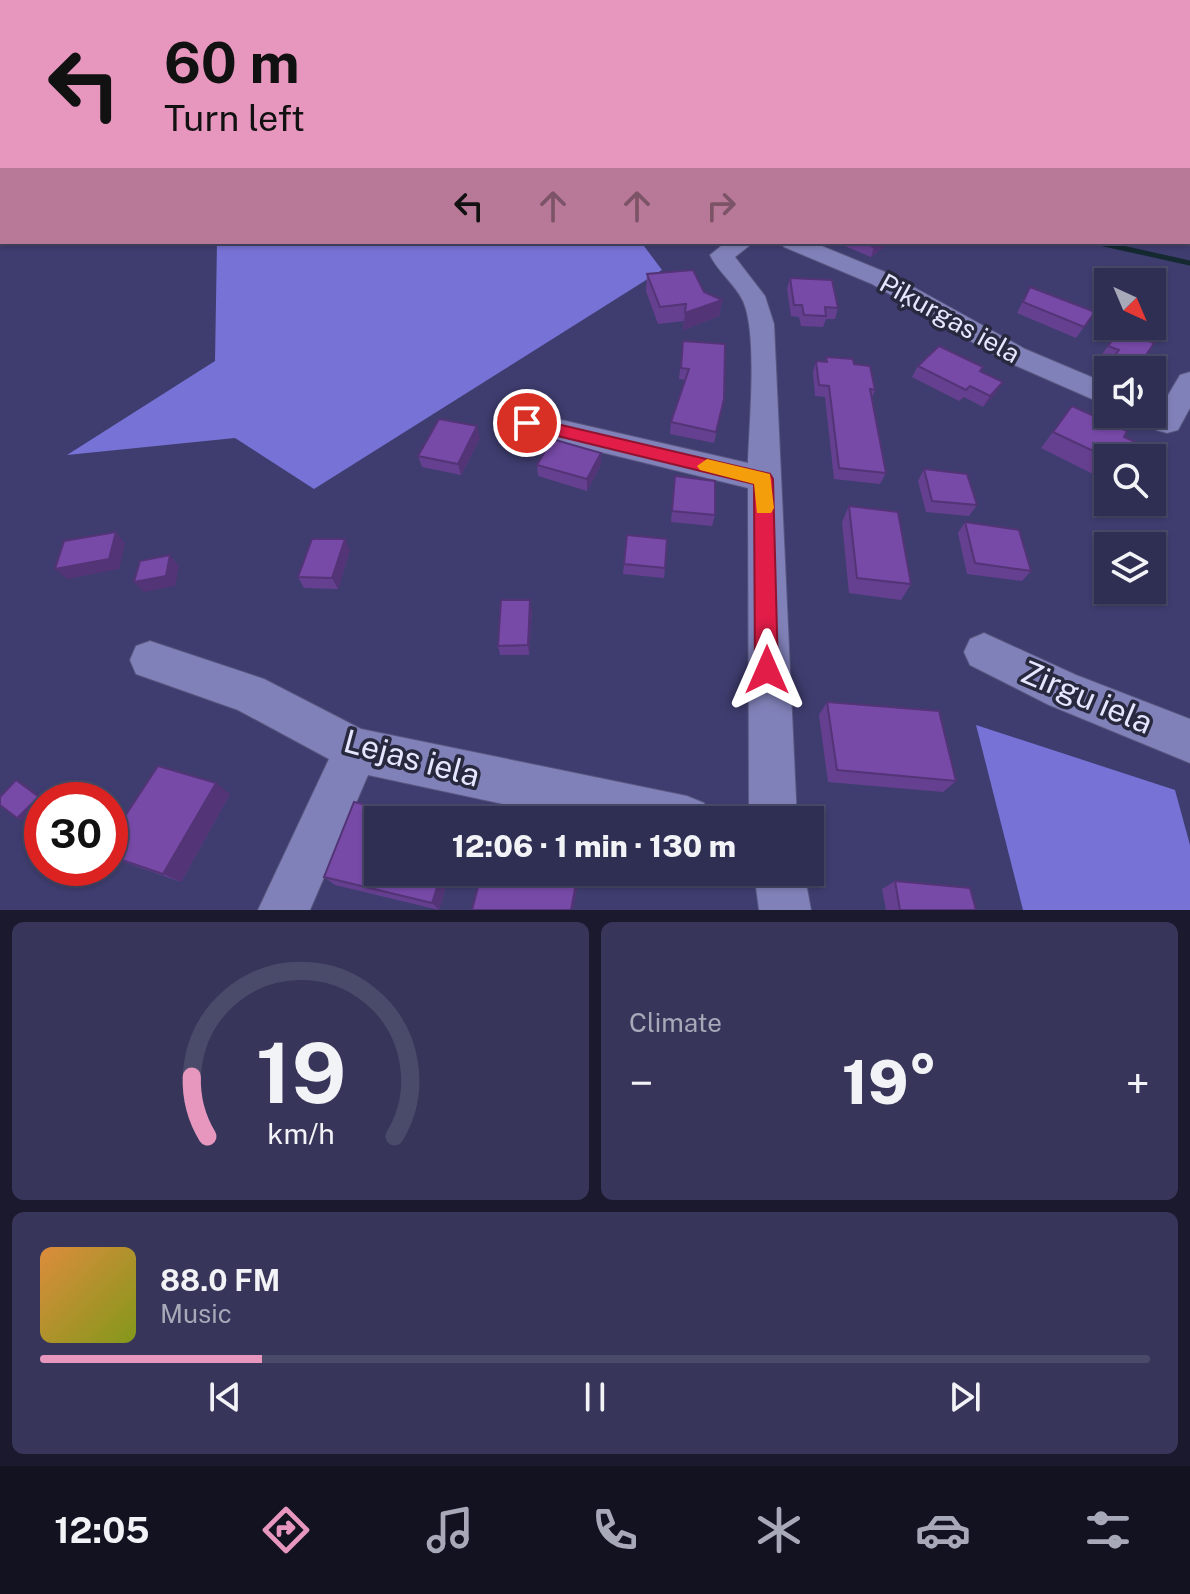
<!DOCTYPE html>
<html lang="en">
<head>
<meta charset="utf-8">
<style>
  body { margin:0; font-family:"Public Sans",sans-serif; background:#37365a; color:#f1f3f6; height:100vh; display:flex; flex-direction:column; font-size:30px; white-space:nowrap }
  * { box-sizing:border-box; margin:0 }
  p { font-size:26px; color:#a7a8b8 }
  .icon { flex:none; width:44px; height:44px; fill:none; stroke:currentColor; stroke-width:2; stroke-linecap:round; stroke-linejoin:round }
  .map { position:relative; height:910px; overflow:hidden }
  .side { display:flex; flex-direction:column; gap:12px; padding:12px; background:#1a192e; flex:1 }
  .side>* { flex:none }
  .top-card { position:absolute; left:0px; top:0px; width:1190px; height:244px; box-shadow:0 2px 6px #0004,0 0 0 2px #4a4a6a; background:#e797bd; color:#111; overflow:hidden }
  .needle { width:52px; rotate:136deg }
  .buttons { position:absolute; left:1094px; top:268px; display:grid; gap:16px }
  .buttons a { display:grid; place-items:center; width:72px; height:72px; border-radius:0px; background:#2f2e53; box-shadow:0 2px 6px #0004,0 0 0 2px #4a4a6a; font-size:40px }
  .speed { position:absolute; left:24px; top:782px; display:flex; gap:16px; font-size:40px; font-weight:700; text-align:center }
  .speed>* { display:grid; place-content:center; width:104px; height:104px; border-radius:50%; background:#2f2e53; box-shadow:0 2px 6px #0004,0 0 0 2px #4a4a6a; line-height:1 }
  .speed .limit { border:12px solid #d22; background:#fff; color:#111 }
  .pin { position:absolute; display:grid; place-items:center; width:68px; height:68px; color:#fff; margin:-34px; border:4px solid #fff; border-radius:50%; box-shadow:0 2px 8px #0007 }
  .me { position:absolute; width:88px; margin:-44px; rotate:0deg; stroke-linejoin:round; filter:drop-shadow(0 0 6px #0008) }
  .turn { display:flex; align-items:center; gap:28px; height:168px; padding:0 32px; font-size:36px }
  .turn .icon { width:104px; height:104px; stroke-width:2.5 }
  .turn b { display:block; font-size:56px; line-height:68px }
  .lanes { display:flex; align-items:center; height:76px; padding:0 32px; background:#0003; justify-content:center; gap:40px; direction:ltr }
  .lanes .off { opacity:.35 }
  .big { font-size:60px; font-weight:800; line-height:1.1 }
  .side .tile { flex:1; display:flex; flex-direction:column; justify-content:center; gap:12px; min-width:0; padding:0 28px; border-radius:12px; background:#37365a }
  .side .dial { align-items:center; gap:0 }
  .dial svg { height:208px; overflow:visible; fill:none; stroke:#4a4a6a; stroke-width:7; stroke-linecap:round; text-anchor:middle }
  .dial text { fill:#f1f3f6; stroke:none }
  .song { display:flex; align-items:center; gap:24px }
  .cover { width:96px; height:96px; border-radius:12px; background:linear-gradient(135deg,hsl(30 70% 55%),hsl(70 70% 35%)) }
  .played { height:8px; border-radius:4px; background:linear-gradient(90deg,#e797bd 20%,#4a4a6a 20%) }
  .keys { display:flex; justify-content:space-around; direction:ltr }
  .heat { display:flex; justify-content:space-between; align-items:center; font-size:44px; direction:ltr }
  .side .tiles { flex:1; display:grid; gap:12px; grid-template-columns:1fr 1fr }
  .tile:last-child { grid-column:span 2 }
  .trip { position:absolute; left:364px; top:806px; width:460px; height:80px; border-radius:0px; background:#2f2e53; box-shadow:0 2px 6px #0004,0 0 0 2px #4a4a6a; font-weight:800; line-height:80px; text-align:center }
  .dock { display:flex; height:128px; justify-content:space-around; align-items:center; background:#131221; color:#a7a8b8 }
  .dock .icon { width:56px; height:56px }
  .dock .selected { color:#e797bd }
  .dock b { font-size:36px; color:#f1f3f6 }
  .map>svg:first-child { display:block }
  .forest { fill:#7772d5 }
  .lines { fill:none; stroke-linecap:round; stroke-linejoin:round }
  .stream { stroke:#152931; stroke-width:5 }
  .minor-casing { stroke:#58567f; stroke-width:2 }
  .minor { fill:#8081b8; fill-rule:evenodd }
  .rail { stroke:#c9cae7; stroke-width:3; stroke-dasharray:5 3; stroke-linecap:butt }
  .wall { fill:#664090 }
  .shaded-wall { fill:#533476 }
  .building { fill:#774aa8; stroke:#533476; stroke-width:2 }
  .route { fill:#e11d48; stroke:#92132f; stroke-width:2 }
  .slow { fill:#f59e0b }
  .labels { text-anchor:middle; dominant-baseline:central; stroke-width:7; stroke-linejoin:round; paint-order:stroke }
  .street-label { font-size:26px; fill:#e5e6ff; stroke:#28283f }
  .near-street-label { font-size:32px; fill:#e5e6ff; stroke:#28283f }
</style>
</head>
<body>
<div class="map">
<svg width="1190" height="910" viewBox="0 0 1190 910">
  <rect width="100%" height="100%" fill="#3f3d6f"/>
  <g class="forest">
    <path d="M0,0H621L2,3Z"/>
    <path d="M712,0H1160L1172,2H705Z"/>
    <path d="M217,242H641L662,270L314,489L235,438L67,455L215,361Z"/>
    <path d="M976,725L1175,790L1190,845V910H1023Z"/>
  </g>
  <g class="lines">
    <path class="stream" d="M1095,242L1190,263"/>
    <g class="minor-casing">
      <g id="minor">
        <rect x="1188" y="144" width="2" height="12"/>
        <path d="M726,242H754L735,257L765,296L774,324L797,820H749L748,488L531,435L515,441L504,438L500,430L504,422L527,412L748,463C749,424 758,334 743,301C735,284 718,272 710,255Z"/>
        <path d="M780,242H812L890,274L1025,349L1108,384V406L1005,361L872,284L784,247Z"/>
        <path d="M1190,372V408L1178,430L1167,433L1156,430L1152,422L1180,375Z"/>
        <path d="M984,633L1076,675L1190,719V763L1049,705L970,665L964,652L970,639Z"/>
        <path d="M150,641L264,679L361,729L687,796L704,803L711,820H577L368,775L310,910H258L329,759L238,710L136,674L130,660L136,646Z"/>
        <path d="M754,872H804L811,910H759Z"/>
      </g>
    </g>
    <use href="#minor" class="minor"/>
    <path class="rail" d="M690,2L697,0"/>
  </g>
  <g class="wall">
    <path d="M835,242H890L871,257Z"/>
    <path d="M647,274L722,300L719,316L683,330L684,321L658,324L646,291Z"/>
    <path d="M790,278L838,308L835,319H826L823,327L801,326L799,317L791,316L787,289Z"/>
    <path d="M1030,287L1095,312L1076,338L1017,313Z"/>
    <path d="M1120,330L1154,343L1136,370H1108V372L1104,370L1110,361L1100,357Z"/>
    <path d="M683,341L724,399L714,443L670,434L671,422L685,380L679,379Z"/>
    <path d="M826,357L854,364L875,390L872,397L886,473L880,484L834,479L825,397L815,396L813,372L816,361L825,362Z"/>
    <path d="M918,366L983,367L981,371L996,393L983,407L964,397L959,401L912,377Z"/>
    <path d="M1072,406L1124,437L1147,458H1108V472L1104,471L1099,477L1041,448Z"/>
    <path d="M480,438L461,475L422,467L418,456Z"/>
    <path d="M601,464L587,491L538,476L537,465Z"/>
    <path d="M924,469L977,505L969,516L926,512L918,481Z"/>
    <path d="M674,488L715,515L712,526L671,522Z"/>
    <path d="M849,506L911,584L901,600L849,593L842,522Z"/>
    <path d="M965,522L1031,571L1022,581L967,574L958,533Z"/>
    <path d="M350,550L338,589L304,588L298,577Z"/>
    <path d="M624,564L665,568L664,578L623,574Z"/>
    <path d="M532,610L529,655H500L498,646Z"/>
    <path d="M827,702L956,781L943,792L828,782L819,715Z"/>
    <path d="M230,794L181,882L110,857V839Z"/>
    <path d="M378,872H450L439,910L335,885L324,877Z"/>
    <path d="M895,881L976,910H886L882,889Z"/>
  </g>
  <g class="shaded-wall">
    <path d="M880,242H890L871,257L874,247Z"/>
    <path d="M722,300L719,316L683,330L685,313Z"/>
    <path d="M1003,382L996,393L983,407L990,396Z"/>
    <path d="M477,426L480,438L461,475L458,464Z"/>
    <path d="M601,453V464L587,491V479Z"/>
    <path d="M116,532L125,543L119,569L67,579L55,569Z"/>
    <path d="M345,539L350,550L338,589L332,578Z"/>
    <path d="M170,555L179,566L175,586L144,592L134,582Z"/>
    <path d="M530,600L532,610L529,655L528,645Z"/>
    <path d="M16,780L24,784L46,800H42V804L25,822L17,818Z"/>
    <path d="M216,783L230,794L181,882L163,874Z"/>
    <path d="M442,872H450L439,910L432,903Z"/>
    <path d="M578,872H579L580,875L573,910H571Z"/>
  </g>
  <g class="building">
    <path d="M863,242H880L874,247Z"/>
    <path d="M693,270L704,292L722,300L685,313L686,304L660,307L647,274Z"/>
    <path d="M790,278L832,280L838,308L825,307L826,316L804,315L802,305H794Z"/>
    <path d="M1030,287L1095,312L1084,327L1023,302Z"/>
    <path d="M1120,330L1154,343L1137,369L1112,359L1119,350L1108,346Z"/>
    <path d="M683,341L725,344L724,399L716,432L671,422L689,369L681,368Z"/>
    <path d="M939,346L983,367L980,371L1003,382L990,396L970,386L966,390L918,366Z"/>
    <path d="M826,357L853,359L854,364L870,366L875,390L870,389L886,473L839,468L829,386L819,385L816,361L827,362Z"/>
    <path d="M1072,406L1127,431L1124,437L1151,449L1147,458H1127L1117,453L1114,458H1108L1053,432Z"/>
    <path d="M439,419L477,426L458,464L418,456Z"/>
    <path d="M552,439L601,453L587,479L537,465Z"/>
    <path d="M924,469L967,474L977,505L932,501Z"/>
    <path d="M675,476L715,481V515L672,511Z"/>
    <path d="M849,506L898,512L911,584L857,578Z"/>
    <path d="M965,522L1019,530L1031,571L975,563Z"/>
    <path d="M116,532L109,559L55,569L64,541Z"/>
    <path d="M627,535L667,539L665,568L624,564Z"/>
    <path d="M312,539H345L332,578L298,577Z"/>
    <path d="M170,555L166,576L134,582L140,561Z"/>
    <path d="M501,600H530L528,645L498,646Z"/>
    <path d="M827,702L939,711L956,781L837,770Z"/>
    <path d="M158,766L216,783L163,874L110,856V839Z"/>
    <path d="M16,780L39,797L17,818L0,805V797Z"/>
    <path d="M354,802L432,820H378V872H442L432,903L324,877Z"/>
    <path d="M482,872H578L571,910H472Z"/>
    <path d="M895,881L970,888L976,910H900Z"/>
  </g>
  <path class="route" d="M527,417L770,474L773,479L778,670L775,678L767,681L759,678L755,670L754,484L521,427L518,423Z"/>
  <path class="slow" d="M707,459L770,474L774,508L771,513H757L754,484L700,470L697,466Z"/>
  <g class="labels">
    <g class="street-label">
      <text transform="translate(950 318) rotate(29)">Piķurgas iela</text>
    </g>
    <g class="near-street-label">
      <text transform="translate(1087 697) rotate(23)">Zirgu iela</text>
      <text transform="translate(412 758) rotate(15)">Lejas iela</text>
    </g>
  </g>
</svg>
<div class="buttons">
<a><svg class="needle" viewBox="-14 -14 28 28"><path d="M0-13l5 13h-10z" fill="#e53935"/><path d="M0 13l5-13h-10z" fill="#a7a8b8"/></svg></a>
<a><svg class="icon" aria-label="sound" viewBox="0 0 24 24"><path d="M4 9h4l5-4v14l-5-4H4zM17 9q2 3 0 6"/></svg></a>
<a><svg class="icon" aria-label="search" viewBox="0 0 24 24"><circle cx="10" cy="10" r="6"/><path d="M15 15l6 6"/></svg></a>
<a><svg class="icon" aria-label="layers" viewBox="0 0 24 24"><path d="M12 4l9 5-9 5-9-5zM3 14l9 5 9-5"/></svg></a>
</div>
<div class="speed"><div class="limit">30</div></div>
<div class="pin" style="left:527px;top:423px;background:#d93025"><svg class="icon" aria-label="arrive" viewBox="0 0 24 24"><path d="M6 21V4h12l-3 4 3 4H6"/></svg></div>
<svg class="me" style="left:767px;top:670px" viewBox="-20 -20 40 40"><path d="M0-17L14 15 0 8-14 15z" fill="#e11d48" stroke="#fff" stroke-width="4"/></svg>
<div class="trip">12:06 · 1 min · 130 m</div>
<div class="top-card">
<div class="turn"><svg class="icon" aria-label="left" viewBox="0 0 24 24"><path d="M17 20v-9H6M10 6l-5 5 5 5"/></svg><div><b>60 m</b>Turn left</div></div>
<div class="lanes"><svg class="icon" aria-label="left" viewBox="0 0 24 24"><path d="M17 20v-9H6M10 6l-5 5 5 5"/></svg><svg class="icon off" aria-label="ahead" viewBox="0 0 24 24"><path d="M12 20V5M6 11l6-6 6 6"/></svg><svg class="icon off" aria-label="ahead" viewBox="0 0 24 24"><path d="M12 20V5M6 11l6-6 6 6"/></svg><svg class="icon off" aria-label="right" viewBox="0 0 24 24"><path d="M7 20v-9h11M14 6l5 5-5 5"/></svg></div>
</div>
</div>
<section class="side">
<div class="tiles">
<div class="tile dial"><svg viewBox="0 0 100 80">
<path d="M14 69A42 42 0 1 1 86 69"/>
<path d="M14 69A42 42 0 0 1 8 46" stroke="#e797bd"/>
<text x="50" y="56" font-size="32" font-weight="700">19</text>
<text x="50" y="72" font-size="11">km/h</text>
</svg></div>
<div class="tile"><p>Climate</p>
<div class="heat"><a>−</a><b class="big">19°</b><a>+</a></div>
</div>
<div class="tile">
<div class="song"><i class="cover"></i><div><b>88.0 FM</b><p>Music</p></div></div>
<div class="played"></div>
<div class="keys"><svg class="icon" aria-label="previous" viewBox="0 0 24 24"><path d="M18 5L8 12l10 7zM5 5v14"/></svg><svg class="icon" aria-label="pause" viewBox="0 0 24 24"><path d="M8 5v14M16 5v14"/></svg><svg class="icon" aria-label="next" viewBox="0 0 24 24"><path d="M6 5l10 7-10 7zM19 5v14"/></svg></div>
</div>
</div>
</section>
<nav class="dock">
<b>12:05</b>
<svg class="icon selected" aria-label="directions" viewBox="0 0 24 24"><path d="M12 3l9 9-9 9-9-9zM9 14v-3h6M13 9l2 2-2 2"/></svg>
<svg class="icon" aria-label="music" viewBox="0 0 24 24"><path d="M9 18V5l10-2v13"/><circle cx="6" cy="18" r="3"/><circle cx="16" cy="16" r="3"/></svg>
<svg class="icon" aria-label="phone" viewBox="0 0 24 24"><path d="M5 4h4l2 5-3 2q2 4 5 5l2-3 5 2v4C11 20 4 13 5 4z"/></svg>
<svg class="icon" aria-label="climate" viewBox="0 0 24 24"><path d="M12 3v18M4 7l16 10M4 17L20 7"/></svg>
<svg class="icon" aria-label="car" viewBox="0 0 24 24"><path d="M5 17H2v-5l4-1 3-4h7l3 4 3 1v5h-3M9 17h6M6 11h13"/><circle cx="7" cy="17" r="2"/><circle cx="17" cy="17" r="2"/></svg>
<svg class="icon" aria-label="filters" viewBox="0 0 24 24"><path d="M4 7h16M4 17h16"/><circle cx="9" cy="7" r="2"/><circle cx="15" cy="17" r="2"/></svg>
</nav>
</body>
</html>
